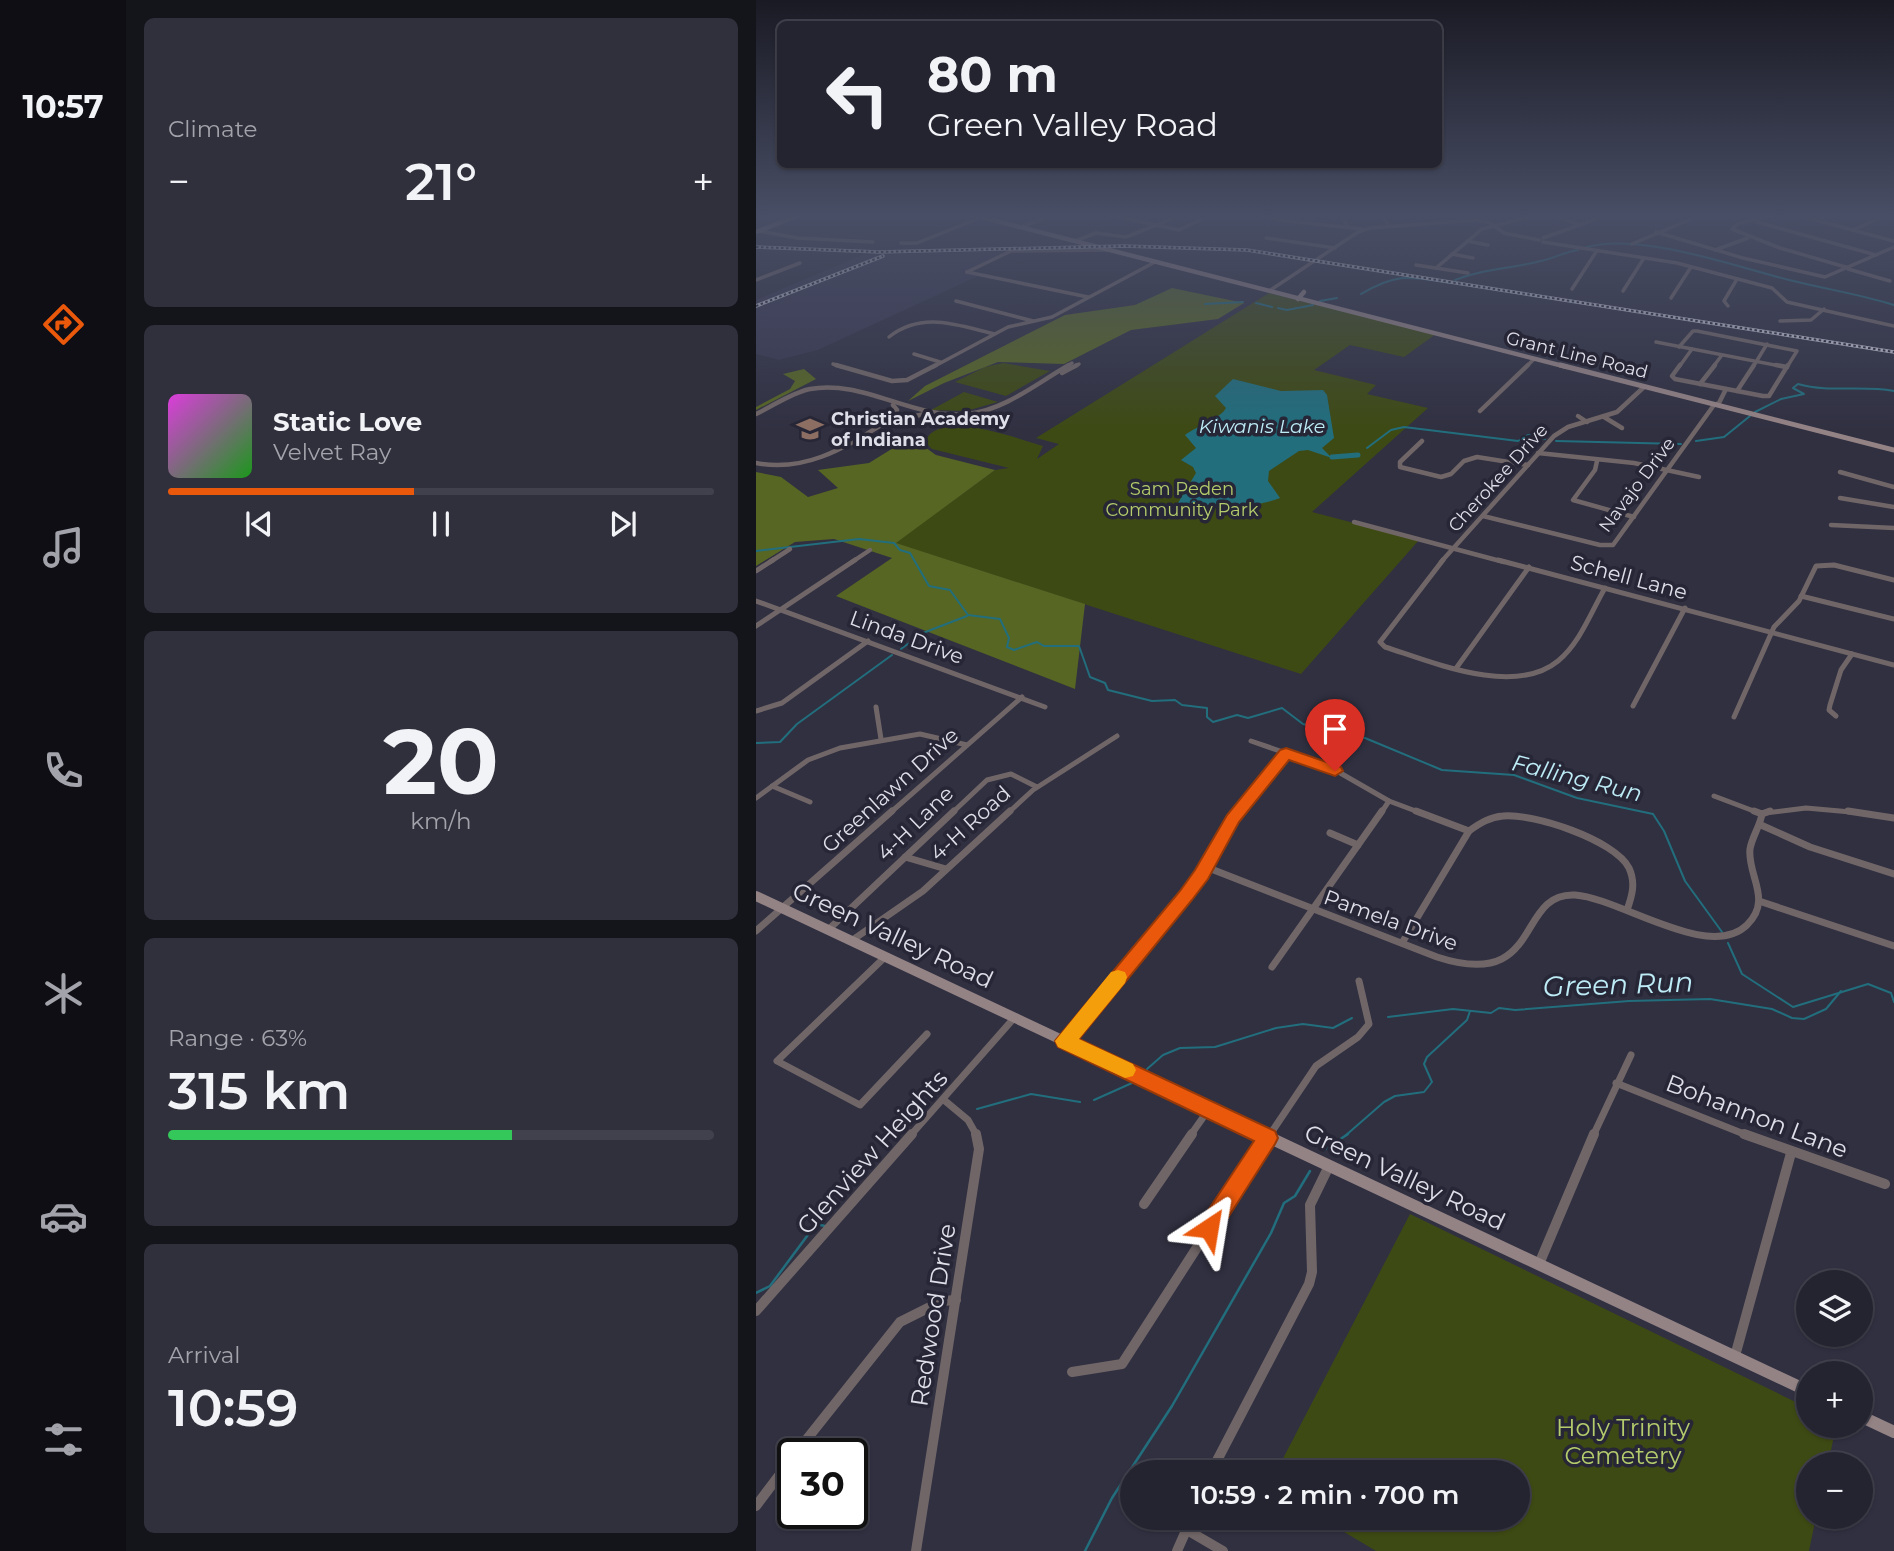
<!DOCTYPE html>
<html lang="en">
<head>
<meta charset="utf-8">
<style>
  body { margin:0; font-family:Montserrat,sans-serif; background:#30303d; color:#f1f3f6; height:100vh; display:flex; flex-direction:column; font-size:26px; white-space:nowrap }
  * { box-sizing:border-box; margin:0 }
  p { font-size:23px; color:#a3a4ab }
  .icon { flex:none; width:38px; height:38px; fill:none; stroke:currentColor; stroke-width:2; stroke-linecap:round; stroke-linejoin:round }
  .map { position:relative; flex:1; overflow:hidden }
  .details { display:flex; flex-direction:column; gap:18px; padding:18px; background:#14141b; width:630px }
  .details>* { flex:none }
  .top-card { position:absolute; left:21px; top:21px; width:665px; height:147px; border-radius:10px; box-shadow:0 2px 5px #0004,0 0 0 2px #41414d; background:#242431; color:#f1f3f6; overflow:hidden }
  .buttons { position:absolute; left:1040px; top:1270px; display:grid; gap:14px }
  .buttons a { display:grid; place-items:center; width:77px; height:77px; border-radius:50%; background:#242431; box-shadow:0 2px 5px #0004,0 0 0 2px #41414d; font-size:35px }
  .speed { position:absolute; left:21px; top:1438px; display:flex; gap:14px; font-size:35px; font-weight:700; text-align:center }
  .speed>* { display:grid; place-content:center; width:91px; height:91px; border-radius:50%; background:#242431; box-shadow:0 2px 5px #0004,0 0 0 2px #41414d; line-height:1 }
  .speed .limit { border:4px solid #111; border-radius:10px; background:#fff; color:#111 }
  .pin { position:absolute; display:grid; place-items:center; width:60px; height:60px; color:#fff; margin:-72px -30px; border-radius:50% 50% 50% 0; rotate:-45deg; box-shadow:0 0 7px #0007 }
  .pin .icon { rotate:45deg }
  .me { position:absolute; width:77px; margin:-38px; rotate:33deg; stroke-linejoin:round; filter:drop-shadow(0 0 5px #0008) }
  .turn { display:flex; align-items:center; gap:24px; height:147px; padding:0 35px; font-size:32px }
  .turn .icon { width:91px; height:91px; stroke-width:2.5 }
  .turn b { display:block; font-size:49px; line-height:60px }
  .big { font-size:52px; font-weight:600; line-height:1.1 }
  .details .card { flex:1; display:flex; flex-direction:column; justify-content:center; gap:10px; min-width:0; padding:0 24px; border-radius:10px; background:#30303d }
  .details .dial { align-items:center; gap:0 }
  .dial b { font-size:91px; line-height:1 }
  .song { display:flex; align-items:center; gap:21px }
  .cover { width:84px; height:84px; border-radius:10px; background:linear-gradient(135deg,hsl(300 70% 55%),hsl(120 70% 35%)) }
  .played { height:7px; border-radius:4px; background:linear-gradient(90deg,#ea580c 45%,#41414d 45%) }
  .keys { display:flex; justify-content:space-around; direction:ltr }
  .heat { display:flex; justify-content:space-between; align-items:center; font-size:38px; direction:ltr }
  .charge { height:10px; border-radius:5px; background:linear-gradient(90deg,#34c759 63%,#41414d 0) }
  .trip { position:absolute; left:364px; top:1460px; width:410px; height:70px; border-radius:35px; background:#242431; box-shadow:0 2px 5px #0004,0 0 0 2px #41414d; font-weight:600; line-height:70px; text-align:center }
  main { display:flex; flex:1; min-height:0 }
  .tab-bar { display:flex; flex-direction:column; width:126px; justify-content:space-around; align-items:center; background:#0e0e14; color:#a3a4ab }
  .tab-bar .icon { width:49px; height:49px }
  .tab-bar .current { color:#ea580c }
  .tab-bar b { font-size:32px; color:#f1f3f6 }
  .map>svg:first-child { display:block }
  .built { fill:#383850 }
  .green { fill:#3e4a14 }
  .forest { fill:#576622 }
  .water { fill:#226e7d }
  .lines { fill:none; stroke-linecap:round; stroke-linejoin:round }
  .stream-far1 { stroke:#226e7d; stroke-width:2 }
  .stream { stroke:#226e7d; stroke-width:2.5 }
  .canal { stroke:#226e7d; stroke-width:5 }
  .street-far4 { stroke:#716667; stroke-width:3.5 }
  .street-far3 { stroke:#716667; stroke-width:4.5 }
  .street-far2 { stroke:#716667; stroke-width:5 }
  .street-far1 { stroke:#716667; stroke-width:7 }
  .street { stroke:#716667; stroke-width:10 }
  .secondary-far3 { stroke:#948385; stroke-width:4.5 }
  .secondary-far2 { stroke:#948385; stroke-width:5 }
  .secondary-far1 { stroke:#948385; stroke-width:10 }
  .secondary { stroke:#948385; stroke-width:12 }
  .rail-casing { stroke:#c9c9d5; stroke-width:3.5 }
  .rail { stroke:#262636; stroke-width:2; stroke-dasharray:2.5; stroke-linecap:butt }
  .route { fill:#ea580c; stroke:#983908; stroke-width:2 }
  .slow { fill:#f59e0b }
  .labels { text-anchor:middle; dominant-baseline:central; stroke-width:7; stroke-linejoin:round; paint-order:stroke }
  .far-street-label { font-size:18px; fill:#dedee9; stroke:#262636 }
  .far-poi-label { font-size:18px; font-weight:bold; fill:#dedee9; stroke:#262636; text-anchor:start }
  .far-park-label { font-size:18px; fill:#b4cc6c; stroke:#262636 }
  .far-water-label { font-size:19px; font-style:italic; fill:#bdebf6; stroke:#262636 }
  .street-label { font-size:21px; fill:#dedee9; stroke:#262636 }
  .water-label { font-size:23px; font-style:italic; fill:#bdebf6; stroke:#262636 }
  .near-street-label { font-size:24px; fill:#dedee9; stroke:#262636 }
  .near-park-label { font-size:24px; fill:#b4cc6c; stroke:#262636 }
  .near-water-label { font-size:28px; font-style:italic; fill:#bdebf6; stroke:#262636 }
</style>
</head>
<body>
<main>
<nav class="tab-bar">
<b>10:57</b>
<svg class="icon current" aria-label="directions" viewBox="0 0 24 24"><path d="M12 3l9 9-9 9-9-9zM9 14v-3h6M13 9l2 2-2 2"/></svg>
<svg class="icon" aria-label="music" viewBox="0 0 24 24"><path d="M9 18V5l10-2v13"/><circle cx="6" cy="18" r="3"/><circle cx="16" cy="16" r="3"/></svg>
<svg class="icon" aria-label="phone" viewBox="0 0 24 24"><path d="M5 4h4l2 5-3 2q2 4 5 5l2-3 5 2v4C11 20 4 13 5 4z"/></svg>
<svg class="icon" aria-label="climate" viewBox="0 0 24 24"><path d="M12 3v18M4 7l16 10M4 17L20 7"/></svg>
<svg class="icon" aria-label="car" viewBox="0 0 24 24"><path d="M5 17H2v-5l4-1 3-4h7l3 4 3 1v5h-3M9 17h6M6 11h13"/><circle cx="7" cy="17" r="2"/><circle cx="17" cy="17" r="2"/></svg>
<svg class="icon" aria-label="filters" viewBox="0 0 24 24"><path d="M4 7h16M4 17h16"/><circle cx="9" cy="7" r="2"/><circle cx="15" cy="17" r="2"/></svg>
</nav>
<section class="details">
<div class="card"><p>Climate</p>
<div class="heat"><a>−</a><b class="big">21°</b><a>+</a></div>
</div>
<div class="card">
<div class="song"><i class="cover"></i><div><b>Static Love</b><p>Velvet Ray</p></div></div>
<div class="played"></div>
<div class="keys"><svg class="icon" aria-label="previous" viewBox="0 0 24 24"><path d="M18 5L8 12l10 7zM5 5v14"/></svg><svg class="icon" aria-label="pause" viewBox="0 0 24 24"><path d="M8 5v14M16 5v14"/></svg><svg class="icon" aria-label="next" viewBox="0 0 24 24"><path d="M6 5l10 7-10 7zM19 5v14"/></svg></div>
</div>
<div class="card dial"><b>20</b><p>km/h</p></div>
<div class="card"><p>Range · 63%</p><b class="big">315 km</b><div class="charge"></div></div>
<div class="card"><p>Arrival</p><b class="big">10:59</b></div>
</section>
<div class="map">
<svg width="1138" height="1551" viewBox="0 0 1138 1551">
  <rect width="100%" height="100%" fill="#303041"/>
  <path class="built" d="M250,251L207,272L222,276L62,350L23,360L0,354V300L106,255Z"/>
  <g class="green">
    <path d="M513,293L680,334L648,357L594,345L558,370L620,385L611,394L672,408L556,512L663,540L545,674L139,543L239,470L253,468L176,449L169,442C182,408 262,439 287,446L281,459L303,444L280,438Z"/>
    <path d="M247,363L294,371L250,396L199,382L229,367Z"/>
    <path d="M208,392L242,402L210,411L175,410Z"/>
    <path d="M654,1214L1052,1408V1426H1080L1072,1465H1052V1517H1060L1053,1551H620L563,1517H761V1472H520Z"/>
  </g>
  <g class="forest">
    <path d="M416,288L488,303L462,319L375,330L308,364L242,362L188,383L152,401L169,386L309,315L379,305Z"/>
    <path d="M48,369L60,379L0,410V407L34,389L39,381L27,374Z"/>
    <path d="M163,443L180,455L239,470L140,543L329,604L319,689L80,596L136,558L78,539L39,542L0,566V472L25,477L52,497L82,488L62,470L113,463L142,445Z"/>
  </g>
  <path class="water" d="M477,379L525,391L567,390L571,395L578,438L566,448L576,458L552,450L543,451L513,471L512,481L524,498C491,511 457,504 423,510L422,503L440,473L437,467L425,460L440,448L429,435C441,426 465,418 470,408L459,396Z"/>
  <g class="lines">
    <g class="stream-far1">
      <path d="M828,248C881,231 978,266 1033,280C1069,289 1103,294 1138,305"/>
      <path d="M699,280C729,268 755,269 785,261C798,258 809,252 822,250"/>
      <path d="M605,294C643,272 654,277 696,283"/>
      <path d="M564,301L581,298"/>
      <path d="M500,303L516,307"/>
      <path d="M449,304L487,302"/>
      <path d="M522,308L531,310L557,305"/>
      <path d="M999,412L1025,399L1048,394L1037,388L1042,384C1074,393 1105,385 1138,391"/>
      <path d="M800,441L925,444"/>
      <path d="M940,441L968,437L994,416"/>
      <path d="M611,448L635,430L648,427L762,441L772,435L789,439"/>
      <path d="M0,551L103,539L138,543L144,550L154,553L173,586L194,590L212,615L244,619L253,638L251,647L258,650L281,642L288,646H323L334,677L349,683L352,690L396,701L419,700L426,705L451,708V717L457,722L481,715L492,718L526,708L547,724L609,738L686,770L758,775L821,798L897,814L908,831L929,881L966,932"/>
      <path d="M145,649L167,633L211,616"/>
      <path d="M0,743L24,742L41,724L136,655"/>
      <path d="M972,943L986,974L1037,1007L1112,984L1135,993L1138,1002"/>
      <path d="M632,1017L697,1009L735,1013L743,1008L759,1010L873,1001L954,999L1016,1009L1036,1018L1048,1019L1070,1009L1085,991"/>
      <path d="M391,1069L407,1055L424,1048L459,1047L520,1028L547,1024L577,1028L596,1018"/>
      <path d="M338,1100L376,1083"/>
      <path d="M221,1109L275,1094L324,1102"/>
      <path d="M589,1136L628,1102L639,1096L668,1092L676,1082L668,1064L671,1057L711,1020L714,1011"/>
    </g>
    <g class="stream">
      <path d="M568,1150L592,1134"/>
      <path d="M0,1293L14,1286L60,1224L69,1226"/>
      <path d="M329,1551L356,1498L416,1406L515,1233L528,1203L539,1196L554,1171"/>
    </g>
    <path class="canal" d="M576,457L602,455"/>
    <g class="street-far4">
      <path d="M349,214L423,230L446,219L430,214"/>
      <path d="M505,214L523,220L606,229"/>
      <path d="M584,214L592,227"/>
      <path d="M624,214L633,225"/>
      <path d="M794,214L824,225"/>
      <path d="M1022,214L981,224L976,229L1024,248L1093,268"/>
      <path d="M1037,214L1138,241"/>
      <path d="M1062,220L1076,214"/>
      <path d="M1001,222L1120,255"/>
      <path d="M266,227L299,214"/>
      <path d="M1097,230L1133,214"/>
      <path d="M4,231L41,238L117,242"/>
      <path d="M900,232L987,258L1069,277L1138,247"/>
      <path d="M510,238L579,248"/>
      <path d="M787,238L854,214"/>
      <path d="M319,241L340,233L370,237L428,214"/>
      <path d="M711,241L732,245"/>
      <path d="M787,242L921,263L1016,288L1031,302L1138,326"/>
      <path d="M145,243H161L226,217"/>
      <path d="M876,244L947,214"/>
      <path d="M959,250L992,238"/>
      <path d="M696,254L717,258"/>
      <path d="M660,265L712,273"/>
      <path d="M680,268L726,229L785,214"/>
      <path d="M1092,269L1134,281"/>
      <path d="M211,272L255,251L352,250"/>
      <path d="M211,272L332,297"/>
      <path d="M0,280L44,263"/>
      <path d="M816,289L840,252"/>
      <path d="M513,291L602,232L614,228L721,220L734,223L748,233L783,240"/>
      <path d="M867,291L888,258"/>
      <path d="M915,298L935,267"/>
      <path d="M200,301L277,321"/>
      <path d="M972,306L968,301L981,279"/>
      <path d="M1024,321L1055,320L1068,309"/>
      <path d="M133,337C166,311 201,325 238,334"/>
      <path d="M900,342L1029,367"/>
      <path d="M923,347L937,331H941L1041,351L1031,367"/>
      <path d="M158,354L184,362"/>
      <path d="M77,364L86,367"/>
      <path d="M177,367L252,327L296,317L399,262"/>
      <path d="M310,367L316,363"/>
      <path d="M318,367L323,364"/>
      <path d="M770,367L778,359"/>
      <path d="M923,367L936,349"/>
      <path d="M957,367L966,355"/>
      <path d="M997,367L1011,344"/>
    </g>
    <g class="street-far3">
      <path d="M80,365L136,381L151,380L180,365"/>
      <path d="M924,365L916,376L919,379L1007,396H1013L1032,365"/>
      <path d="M1020,365L1031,367"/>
      <path d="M306,373L321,365"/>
      <path d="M944,384L959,365"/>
      <path d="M981,391L998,365"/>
      <path d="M724,411L772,365"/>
      <path d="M0,414C17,406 35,393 54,389C107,379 158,420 212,414C249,410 281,383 313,365"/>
      <path d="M822,416L831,422"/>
      <path d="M848,417L866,428"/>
      <path d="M139,420L169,414"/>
      <path d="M666,441L644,462V467L685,477L695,474L708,461L721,457L772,465"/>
      <path d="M782,453L878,463L943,477"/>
      <path d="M841,461L839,470L817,500L878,517"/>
      <path d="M0,463C53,473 92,445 135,419L141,410L137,405"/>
      <path d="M1084,472L1138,487"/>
      <path d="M1084,498L1138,507"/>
      <path d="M727,516L844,545H857L958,405L963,403L970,389"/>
      <path d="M598,522L748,562"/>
      <path d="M1075,525L1138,528"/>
      <path d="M14,562L34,549"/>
      <path d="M96,562L114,550"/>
      <path d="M685,562L798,436L812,427L861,412L888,387"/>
    </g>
    <g class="street-far2">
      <path d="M687,560L624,642L629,647C676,662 758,697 802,661C824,643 835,612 849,588"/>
      <path d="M742,560L1138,665"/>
      <path d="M0,571L17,560"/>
      <path d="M1045,596L1138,619"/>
      <path d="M0,601L289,707"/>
      <path d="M0,626L99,560"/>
      <path d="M701,667L773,567"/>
      <path d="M877,706L929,608"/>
      <path d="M120,707L125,739"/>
      <path d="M0,711L26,703L112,641"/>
      <path d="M1080,716L1073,710L1074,705L1085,670L1096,654"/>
      <path d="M978,717L1018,627L1043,601L1060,566L1078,565L1138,580"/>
      <path d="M495,741L579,770L633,801L665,813"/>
      <path d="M16,786L54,802"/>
      <path d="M958,796L1003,813"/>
      <path d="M0,798L52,760L84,748L164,734L211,745"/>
      <path d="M134,813L266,697"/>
      <path d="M196,813L231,780L255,774L281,787"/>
      <path d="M252,813L277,790L361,736"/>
      <path d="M482,813L530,753"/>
      <path d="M625,813L633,801"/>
      <path d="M1009,813L1050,808L1106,813"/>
    </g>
    <g class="street-far1">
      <path d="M660,811L713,831C724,823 734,817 747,816C777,813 859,840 873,868C880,883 876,896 871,910"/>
      <path d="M998,811L1006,814L1014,811"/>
      <path d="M1092,811L1138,818"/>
      <path d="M1005,825L1054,847L1138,874"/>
      <path d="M574,833L602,845"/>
      <path d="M149,857L190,869"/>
      <path d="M450,867L681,957C788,992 759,892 819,895C864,898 953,962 991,925C1017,900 991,875 994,849C996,837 1004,826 1006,814"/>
      <path d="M1003,901L1138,946"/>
      <path d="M72,930L198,811"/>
      <path d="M0,931L136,811"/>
      <path d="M95,941L167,891L254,811"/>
      <path d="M646,943L713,831"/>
      <path d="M129,957L21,1061L104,1105L171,1034"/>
      <path d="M516,967L626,811"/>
      <path d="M309,1041L446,875L483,811"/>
      <path d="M860,1083L993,1136"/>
      <path d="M188,1100L212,1120L221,1136"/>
      <path d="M154,1136L259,1017"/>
      <path d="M434,1136L453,1109"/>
      <path d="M513,1136L560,1066L602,1037L613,1024L603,981"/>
      <path d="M837,1136L875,1055"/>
    </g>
    <g class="street">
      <path d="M988,1134L1129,1184"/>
      <path d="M388,1204L436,1134"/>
      <path d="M783,1264L838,1134"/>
      <path d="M0,1311L156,1134"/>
      <path d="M979,1356L1035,1153"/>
      <path d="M316,1372L366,1364L514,1134"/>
      <path d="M39,1454L144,1322L186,1301L200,1300"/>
      <path d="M455,1472L553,1284L556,1272L554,1205L573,1166"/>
      <path d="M0,1506L37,1457"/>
      <path d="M431,1530L467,1551"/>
      <path d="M160,1551L223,1149L220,1134"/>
      <path d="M421,1551L436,1517"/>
    </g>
    <g class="secondary-far3">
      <path d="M213,214L811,367"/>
      <path d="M0,232L47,214"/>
      <path d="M542,299L548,292"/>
    </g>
    <path class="secondary-far2" d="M804,365L1138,450"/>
    <path class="secondary-far1" d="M0,896L510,1136"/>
    <g class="secondary">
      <path d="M506,1134L1052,1391"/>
      <path d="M1104,1416L1138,1432"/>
    </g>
    <g class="rail-casing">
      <g id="rail">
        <path d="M0,247L123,252L368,246L491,250L1138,352"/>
        <path d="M0,306L127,256"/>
      </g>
    </g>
    <use href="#rail" class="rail"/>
  </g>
  <linearGradient id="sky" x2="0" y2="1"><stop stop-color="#1a1a24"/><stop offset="0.5" stop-color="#484e65"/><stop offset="1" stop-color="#484e65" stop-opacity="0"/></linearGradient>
  <rect width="1138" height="431" fill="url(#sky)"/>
  <path class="route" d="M530,748L585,767L587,771L579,776L533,760L483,822L452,879L436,900L323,1039L519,1131L522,1138L519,1144L461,1235L453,1238L445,1235L442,1228L445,1221L498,1141L302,1047L299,1041L424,891L439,870L471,815L524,750Z"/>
  <path class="slow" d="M362,970L369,972L371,977L369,983L323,1039L377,1064L380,1070L377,1076L369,1078L302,1047L299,1041L355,972Z"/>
  <defs>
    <g id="school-bare" transform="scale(2.1)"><path d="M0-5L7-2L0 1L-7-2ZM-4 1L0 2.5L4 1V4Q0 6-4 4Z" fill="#8d6e63" stroke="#262636" stroke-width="2.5" paint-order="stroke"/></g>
  </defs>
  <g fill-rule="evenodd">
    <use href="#school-bare" x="54" y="429"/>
  </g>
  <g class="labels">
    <g class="far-street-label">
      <text transform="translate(821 355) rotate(14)">Grant Line Road</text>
      <text transform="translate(742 478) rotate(-48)">Cherokee Drive</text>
      <text transform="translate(881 485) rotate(-53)">Navajo Drive</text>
    </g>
    <g class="far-poi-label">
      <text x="75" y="419">Christian Academy<tspan x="75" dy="21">of Indiana</tspan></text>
    </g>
    <g class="far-park-label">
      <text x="426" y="489">Sam Peden<tspan x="426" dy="21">Community Park</tspan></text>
    </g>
    <g class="far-water-label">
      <text x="506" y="426">Kiwanis Lake</text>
    </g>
    <g class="street-label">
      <text transform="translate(873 577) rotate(15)">Schell Lane</text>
      <text transform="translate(151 637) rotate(20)">Linda Drive</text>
      <text transform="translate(134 790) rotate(-42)">Greenlawn Drive</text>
      <text transform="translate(159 823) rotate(-44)">4-H Lane</text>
      <text transform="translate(214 823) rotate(-42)">4-H Road</text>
      <text transform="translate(635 920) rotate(20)">Pamela Drive</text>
    </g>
    <g class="water-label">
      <text transform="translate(821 778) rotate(14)">Falling Run</text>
    </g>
    <g class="near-street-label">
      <text transform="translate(137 935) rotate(25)">Green Valley Road</text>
      <text transform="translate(1001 1116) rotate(21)">Bohannon Lane</text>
      <text transform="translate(116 1152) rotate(-48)">Glenview Heights</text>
      <text transform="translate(649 1177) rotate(25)">Green Valley Road</text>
      <text transform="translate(177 1315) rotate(-81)">Redwood Drive</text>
    </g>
    <g class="near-park-label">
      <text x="867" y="1427">Holy Trinity<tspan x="867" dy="28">Cemetery</tspan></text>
    </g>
    <g class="near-water-label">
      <text transform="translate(862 984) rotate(-2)">Green Run</text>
    </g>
  </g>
</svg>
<div class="buttons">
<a><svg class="icon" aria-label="layers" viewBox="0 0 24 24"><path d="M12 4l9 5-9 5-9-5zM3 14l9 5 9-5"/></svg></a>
<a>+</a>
<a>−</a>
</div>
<div class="speed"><div class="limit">30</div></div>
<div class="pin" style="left:579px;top:771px;background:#d93025"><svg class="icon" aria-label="arrive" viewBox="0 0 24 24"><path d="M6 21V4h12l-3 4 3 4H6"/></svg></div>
<svg class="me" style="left:453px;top:1228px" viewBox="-20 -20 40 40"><path d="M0-17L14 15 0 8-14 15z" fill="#ea580c" stroke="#fff" stroke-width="4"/></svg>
<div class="trip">10:59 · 2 min · 700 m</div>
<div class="top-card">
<div class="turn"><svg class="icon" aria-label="left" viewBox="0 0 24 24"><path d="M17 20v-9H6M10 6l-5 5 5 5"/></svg><div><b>80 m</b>Green Valley Road</div></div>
</div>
</div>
</main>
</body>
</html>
